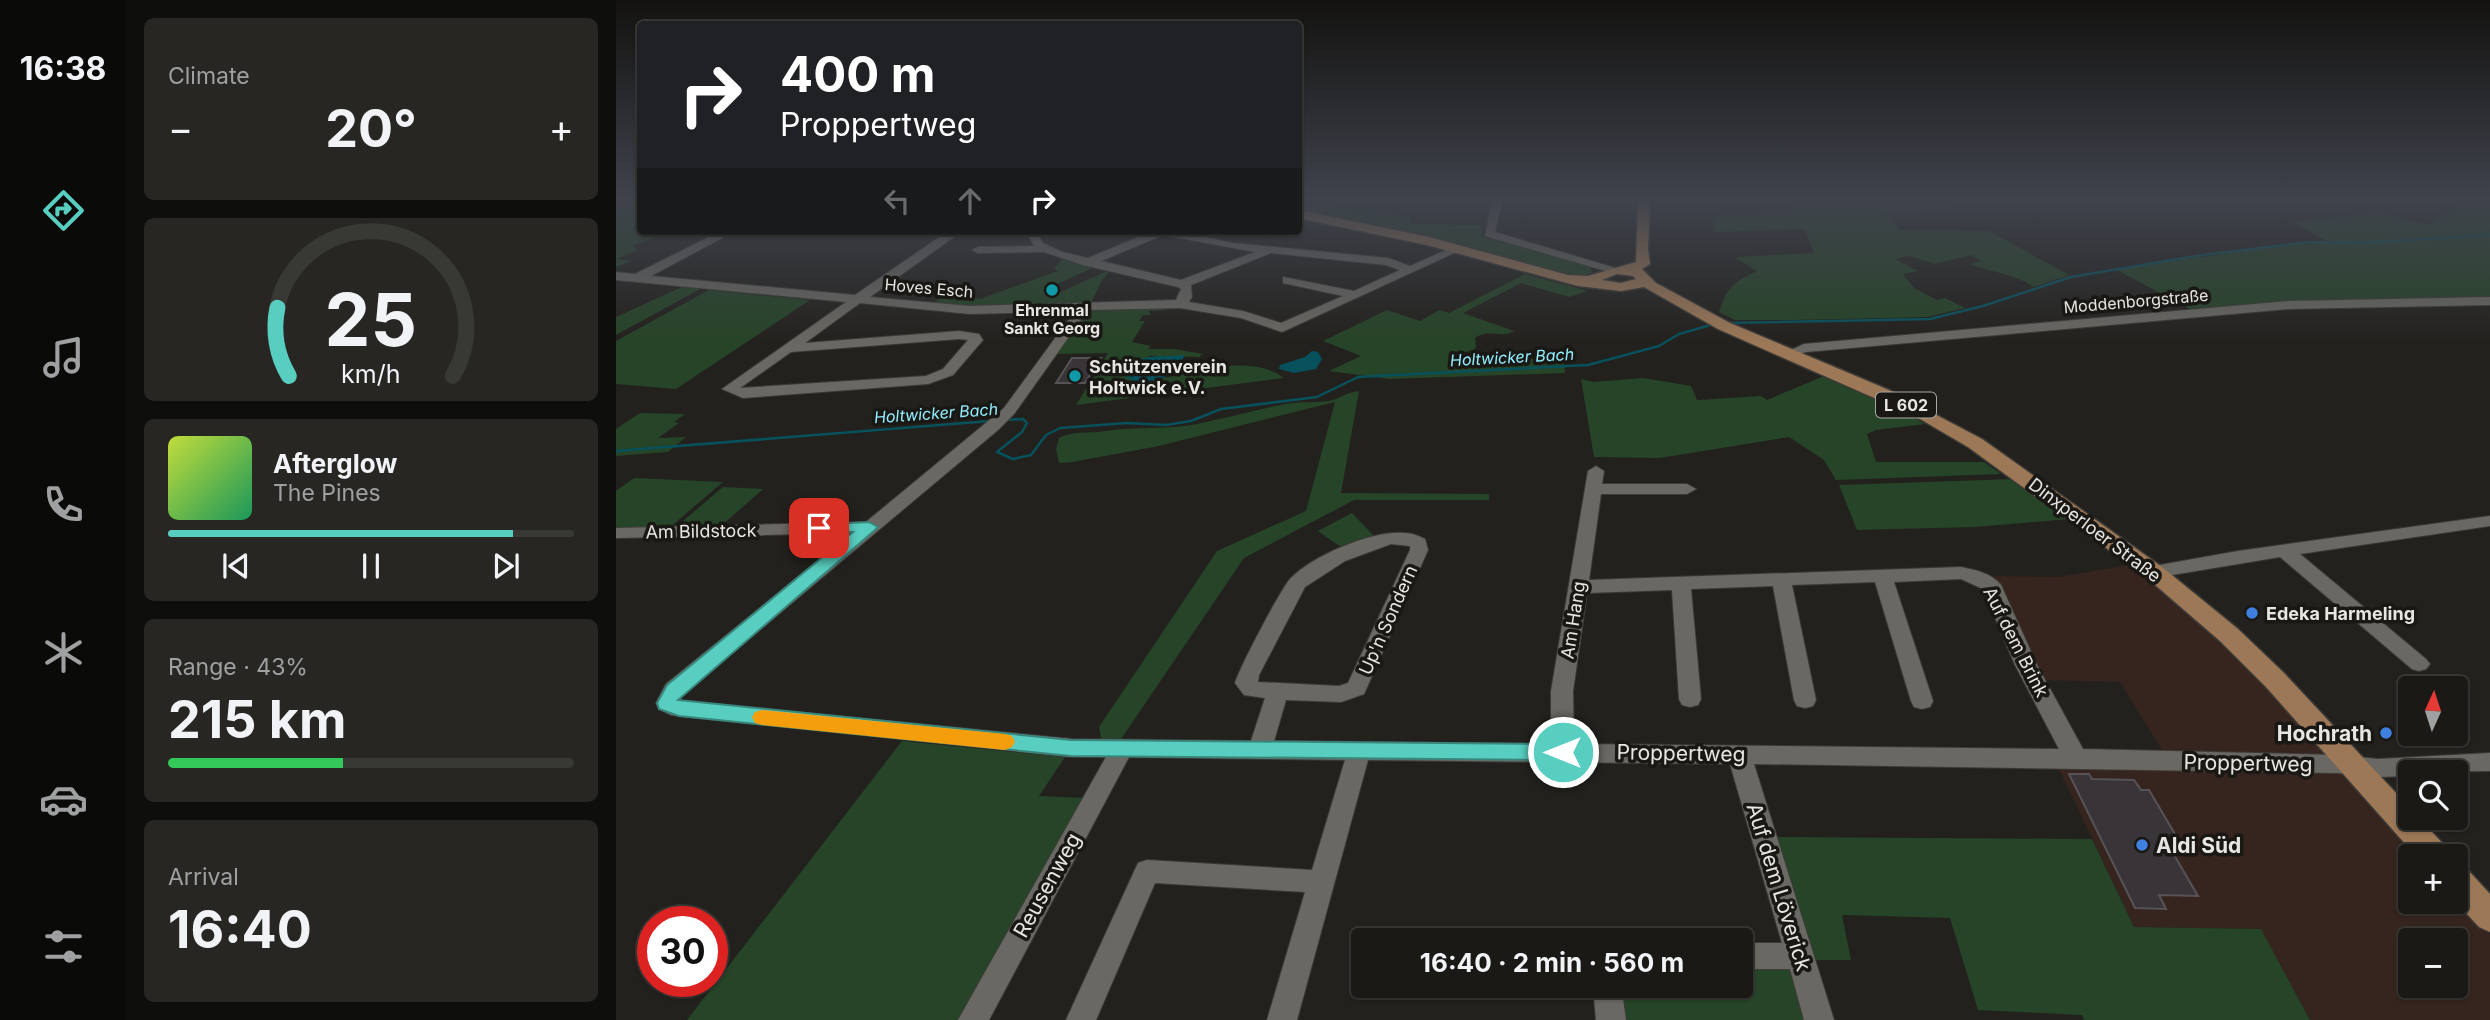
<!DOCTYPE html>
<html lang="en">
<head>
<meta charset="utf-8">
<style>
  body { margin:0; font-family:Inter,sans-serif; background:#272623; color:#f1f3f6; height:100vh; display:flex; flex-direction:column; font-size:26px; white-space:nowrap }
  * { box-sizing:border-box; margin:0 }
  p { font-size:23px; color:#9fa0a1 }
  .icon { flex:none; width:38px; height:38px; fill:none; stroke:currentColor; stroke-width:2; stroke-linecap:round; stroke-linejoin:round }
  .map { position:relative; flex:1; overflow:hidden }
  .drawer { display:flex; flex-direction:column; gap:18px; padding:18px; background:#0e0e0c; width:490px }
  .drawer>* { flex:none }
  .banner { position:absolute; left:21px; top:21px; width:665px; height:214px; border-radius:7px; box-shadow:0 2px 5px #0004,0 0 0 2px #383835; background:#202124; color:#fff; overflow:hidden }
  .needle { width:46px; rotate:3deg }
  .tools { position:absolute; left:1782px; top:676px; display:grid; gap:14px }
  .tools a { display:grid; place-items:center; width:70px; height:70px; border-radius:7px; background:#1a1916; box-shadow:0 2px 5px #0004,0 0 0 2px #383835; font-size:35px }
  .speed { position:absolute; left:21px; top:906px; display:flex; gap:14px; font-size:35px; font-weight:700; text-align:center }
  .speed>* { display:grid; place-content:center; width:91px; height:91px; border-radius:50%; background:#1a1916; box-shadow:0 2px 5px #0004,0 0 0 2px #383835; line-height:1 }
  .speed .limit { border:10px solid #d22; background:#fff; color:#111 }
  .pin { position:absolute; display:grid; place-items:center; width:60px; height:60px; color:#fff; margin:-30px; border-radius:14px; box-shadow:0 4px 10px #0006 }
  .me { position:absolute; width:77px; margin:-38px; rotate:270deg; stroke-linejoin:round; filter:drop-shadow(0 0 5px #0008) }
  .turn { display:flex; align-items:center; gap:24px; height:147px; padding:0 28px; font-size:32px }
  .turn .icon { width:91px; height:91px; stroke-width:2.5 }
  .turn b { display:block; font-size:49px; line-height:60px }
  .lanes { display:flex; align-items:center; height:66px; padding:0 28px; background:#0003; justify-content:center; gap:35px; direction:ltr }
  .lanes .off { opacity:.35 }
  .big { font-size:52px; font-weight:700; line-height:1.1 }
  .drawer .tile { flex:1; display:flex; flex-direction:column; justify-content:center; gap:10px; min-width:0; padding:0 24px; border-radius:10px; background:#272623 }
  .drawer .dial { align-items:center; gap:0 }
  .dial svg { height:182px; overflow:visible; fill:none; stroke:#383835; stroke-width:7; stroke-linecap:round; text-anchor:middle }
  .dial text { fill:#f1f3f6; stroke:none }
  .song { display:flex; align-items:center; gap:21px }
  .cover { width:84px; height:84px; border-radius:10px; background:linear-gradient(135deg,hsl(70 70% 55%),hsl(150 70% 35%)) }
  .played { height:7px; border-radius:4px; background:linear-gradient(90deg,#58cec0 85%,#383835 85%) }
  .keys { display:flex; justify-content:space-around; direction:ltr }
  .heat { display:flex; justify-content:space-between; align-items:center; font-size:38px; direction:ltr }
  .charge { height:10px; border-radius:5px; background:linear-gradient(90deg,#34c759 43%,#383835 0) }
  .trip { position:absolute; left:735px; top:928px; width:402px; height:70px; border-radius:7px; background:#1a1916; box-shadow:0 2px 5px #0004,0 0 0 2px #383835; font-weight:700; line-height:70px; text-align:center }
  main { display:flex; flex:1; min-height:0 }
  .tabs { display:flex; flex-direction:column; width:126px; justify-content:space-around; align-items:center; background:#0a0a09; color:#9fa0a1 }
  .tabs .icon { width:49px; height:49px }
  .tabs .active { color:#58cec0 }
  .tabs b { font-size:32px; color:#f1f3f6 }
  .map>svg:first-child { display:block }
  .commercial { fill:#36241e; fill-rule:evenodd }
  .green { fill:#264427 }
  .water { fill:#07515c }
  .lines { fill:none; stroke-linecap:round; stroke-linejoin:round }
  .stream { stroke:#07515c; stroke-width:2.5 }
  .building { fill:#383438; stroke:#565256; stroke-width:2 }
  .minor-casing { stroke:#3d3b37; stroke-width:2 }
  .major-casing { stroke:#3d3b37; stroke-width:3 }
  .minor { fill:#6a6862; fill-rule:evenodd }
  .major { fill:#9c7857; fill-rule:evenodd }
  .route { fill:#58cec0; stroke:#39867d; stroke-width:2 }
  .slow { fill:#f59e0b }
  .culture-dot { fill:#0f9aa8; stroke:#1a1814; stroke-width:2.5 }
  .shop-dot { fill:#3f7fe0; stroke:#1a1814; stroke-width:2.5 }
  .labels { text-anchor:middle; dominant-baseline:central; stroke-width:7; stroke-linejoin:round; paint-order:stroke }
  .far-street-label { font-size:16px; fill:#e7e6e3; stroke:#1a1814 }
  .far-poi-label { font-size:16px; font-weight:bold; fill:#e7e6e3; stroke:#1a1814 }
  .far-water-label { font-size:16px; font-style:italic; fill:#92eeff; stroke:#1a1814 }
  .shield { fill:#1a1814; stroke:#aaa8a5; stroke-width:2 }
  .shield-label { font-size:16px; font-weight:bold; fill:#e7e6e3 }
  .poi-label { font-size:18px; font-weight:bold; fill:#e7e6e3; stroke:#1a1814; text-anchor:start }
  .street-label { font-size:18px; fill:#e7e6e3; stroke:#1a1814 }
  .near-poi-label { font-size:21px; font-weight:bold; fill:#e7e6e3; stroke:#1a1814; text-anchor:end }
  .near-street-label { font-size:21px; fill:#e7e6e3; stroke:#1a1814 }
</style>
</head>
<body>
<main>
<nav class="tabs">
<b>16:38</b>
<svg class="icon active" aria-label="directions" viewBox="0 0 24 24"><path d="M12 3l9 9-9 9-9-9zM9 14v-3h6M13 9l2 2-2 2"/></svg>
<svg class="icon" aria-label="music" viewBox="0 0 24 24"><path d="M9 18V5l10-2v13"/><circle cx="6" cy="18" r="3"/><circle cx="16" cy="16" r="3"/></svg>
<svg class="icon" aria-label="phone" viewBox="0 0 24 24"><path d="M5 4h4l2 5-3 2q2 4 5 5l2-3 5 2v4C11 20 4 13 5 4z"/></svg>
<svg class="icon" aria-label="climate" viewBox="0 0 24 24"><path d="M12 3v18M4 7l16 10M4 17L20 7"/></svg>
<svg class="icon" aria-label="car" viewBox="0 0 24 24"><path d="M5 17H2v-5l4-1 3-4h7l3 4 3 1v5h-3M9 17h6M6 11h13"/><circle cx="7" cy="17" r="2"/><circle cx="17" cy="17" r="2"/></svg>
<svg class="icon" aria-label="filters" viewBox="0 0 24 24"><path d="M4 7h16M4 17h16"/><circle cx="9" cy="7" r="2"/><circle cx="15" cy="17" r="2"/></svg>
</nav>
<section class="drawer">
<div class="tile"><p>Climate</p>
<div class="heat"><a>−</a><b class="big">20°</b><a>+</a></div>
</div>
<div class="tile dial"><svg viewBox="0 0 100 80">
<path d="M14 69A42 42 0 1 1 86 69"/>
<path d="M14 69A42 42 0 0 1 9 39" stroke="#58cec0"/>
<text x="50" y="56" font-size="32" font-weight="700">25</text>
<text x="50" y="72" font-size="11">km/h</text>
</svg></div>
<div class="tile">
<div class="song"><i class="cover"></i><div><b>Afterglow</b><p>The Pines</p></div></div>
<div class="played"></div>
<div class="keys"><svg class="icon" aria-label="previous" viewBox="0 0 24 24"><path d="M18 5L8 12l10 7zM5 5v14"/></svg><svg class="icon" aria-label="pause" viewBox="0 0 24 24"><path d="M8 5v14M16 5v14"/></svg><svg class="icon" aria-label="next" viewBox="0 0 24 24"><path d="M6 5l10 7-10 7zM19 5v14"/></svg></div>
</div>
<div class="tile"><p>Range · 43%</p><b class="big">215 km</b><div class="charge"></div></div>
<div class="tile"><p>Arrival</p><b class="big">16:40</b></div>
</section>
<div class="map">
<svg width="1874" height="1020" viewBox="0 0 1874 1020">
  <rect width="100%" height="100%" fill="#23211d"/>
  <path class="commercial" d="M1513,565L1596,632L1680,718L1798,856H1794V901H1839L1849,907L1874,935V1020H1694L1644,929L1518,927L1441,765L1558,770L1504,682L1425,680L1378,576L1443,577ZM1794,940H1839V985H1794Z"/>
  <g class="green">
    <path d="M10,201H24V231H55L17,246L22,250L1,259L15,261L0,267V204Z"/>
    <path d="M1303,201H1364L1349,206L1324,208L1325,210L1269,212L1284,230L1373,231L1453,275L1418,287C1397,273 1376,273 1354,264L1365,261L1355,255L1319,264L1294,256L1279,259L1302,271L1287,274L1298,288L1321,300L1329,298L1349,308L1311,317L1178,320H1119L1103,312C1112,286 1116,283 1141,271L1118,257L1198,253L1189,229L1099,232L1096,216L1178,213L1174,207Z"/>
    <path d="M1818,201H1874V299L1669,302L1574,309L1499,269L1693,242L1713,243L1677,222L1765,213L1812,225L1841,207Z"/>
    <path d="M682,202L795,217V224L865,225L866,237L974,265L976,272L970,275L945,273L782,230L683,210Z"/>
    <path d="M446,259L479,267L426,291L440,294L495,269L485,282L475,303L560,299L550,310L533,311L535,315H527L523,321H529L516,342L535,346L532,349H558L588,354L584,355L585,357L533,356L536,381C573,372 634,353 668,378L460,405L492,353L441,354L471,310L308,308L334,293L364,299L442,271L438,268Z"/>
    <path d="M909,274L972,291L953,297L905,283L847,313L898,331C886,339 872,328 859,338L860,346L858,350L845,353L852,358L927,359L948,362L949,373L773,379L713,371L745,356L707,341L771,310L804,321L823,310L833,313Z"/>
    <path d="M68,286L86,288L0,335V317Z"/>
    <path d="M93,290L194,300L60,389L0,384V341Z"/>
    <path d="M1208,376L1264,398L1309,424L1260,430L1251,434L1260,462H1368L1385,474L1220,480L1208,460L1173,437L1044,458L978,457L965,379L977,382L1027,378L1075,386L1081,400L1145,396L1151,400Z"/>
    <path d="M743,391L725,493L873,494V500H738L628,558L503,742L486,743L483,727L601,551L690,511L719,402L543,446L456,462L443,463L440,449L443,438C458,430 474,434 490,431C520,426 551,430 581,424C609,418 637,411 664,405C680,401 697,403 713,401C723,399 731,392 743,391Z"/>
    <path d="M24,413L69,414L58,422L63,423L42,438L70,437L52,452L0,456V429Z"/>
    <path d="M18,478L107,482L53,528L0,532V491Z"/>
    <path d="M1398,479L1454,519L1359,527L1241,530L1223,485Z"/>
    <path d="M107,487L147,489L104,527H60Z"/>
    <path d="M736,513L757,535C726,552 730,551 702,531Z"/>
    <path d="M286,741L449,757L423,796L469,798L348,1020H71Z"/>
    <path d="M1157,837L1476,839L1518,927L1645,929L1694,1020H1468L1466,1015L1362,1010L1334,918L1226,915L1235,960H1196Z"/>
    <path d="M1125,960L1176,961L1193,1020H1001L997,985H1125Z"/>
  </g>
  <g class="water">
    <path d="M696,351L702,352L706,359L700,369L678,373L663,369L664,365L689,357Z"/>
    <path d="M568,355C565,377 526,391 509,376L508,369C526,352 546,358 568,355Z"/>
  </g>
  <g class="lines">
    <g class="stream">
      <path d="M1109,323L1314,319L1367,306L1455,277L1587,255L1693,242L1745,243L1874,235"/>
      <path d="M389,420L407,419L411,423L406,432L381,452L397,459L415,455L430,435L444,428L511,423L550,425L575,421L605,409L701,397L742,377L972,365L1043,346L1063,334L1098,324"/>
      <path d="M0,451L374,421"/>
    </g>
  </g>
  <g class="building">
    <path d="M456,358H485L469,383H440Z"/>
    <path d="M1453,774H1473L1476,779L1518,780L1525,790H1533L1569,851L1557,853L1582,896L1543,895L1550,909L1519,908Z"/>
  </g>
  <g class="lines">
    <g class="minor-casing">
      <g id="minor">
        <path d="M876,201H886L879,232L1006,270L1000,274L869,236Z"/>
        <path d="M105,231H119L35,276L239,295L328,234L326,231H337L338,237L254,297L354,306L560,300L565,289L562,287L467,265L428,252L362,253L356,250L362,247L418,246L410,231H420L427,243L446,252L472,258L537,231H559L617,243L772,258L794,266L837,247L847,249L666,332L625,318L564,308L472,310L398,414L382,430L66,695L64,700L67,701L456,739L635,741L649,698L628,695L619,683C623,669 665,588 675,578C698,555 757,530 789,533C796,533 803,536 809,539L812,550L748,694L725,702L670,700L658,741L935,744V691L972,471L980,466L988,471L986,484H1071L1080,489L1071,494H985L973,580L1345,567C1360,570 1375,573 1385,585L1421,665L1467,749L1721,755L1762,759L1874,753V771L1794,772V776L1762,777L1721,773L1138,764L1218,1020H1188L1174,969H1125V943H1166L1114,764L752,760L681,1020H651L689,892L539,883L480,1020H450L522,863L531,860L696,870L729,760L513,757L373,1020H342L490,757H456L55,715L43,709L40,703L50,684L237,533L0,538V528L250,522L388,408L459,311L354,314L244,303L189,343L343,331L363,334L367,340L337,375L312,384L127,398L106,389L230,302L0,280V272L19,274ZM547,235L639,252L565,280L485,261ZM655,253L770,265L784,270L738,291L667,277V283L727,296L665,323L627,311L573,302L576,297L575,285ZM343,339L352,340L327,369L310,376L124,388L175,352ZM775,544L794,546V550L732,683L723,686L642,682L643,675L689,587L729,561ZM1345,579L1367,589L1399,665L1443,749L958,744L957,691L971,593L1056,590L1063,699L1066,705L1074,707L1082,705L1085,699L1075,589L1157,586L1178,700L1181,706L1189,708L1197,706L1200,700L1176,585L1259,582L1295,701L1298,707L1306,709L1314,707L1317,701L1278,582Z"/>
        <path d="M1874,297V305L1673,309L1190,352L1171,359L1164,355L1188,344L1673,301Z"/>
        <path d="M1874,516V526L1684,554L1810,659L1814,664L1810,669L1803,671L1796,669L1664,557L1538,578L1531,576L1529,572L1531,568L1538,566L1622,551Z"/>
        <path d="M977,985H1005L1010,1020H980Z"/>
      </g>
    </g>
    <g class="major-casing">
      <g id="major">
        <path d="M1022,201H1034L1032,249L1034,264L1026,269L1040,283L1114,323L1273,390L1366,439L1546,567L1622,629L1668,673L1794,808V817H1802L1830,847L1834,856H1800L1650,687L1604,641L1530,577L1352,447L1299,416L1102,329L1028,287L1005,291L962,286L811,245L682,218V210L813,237L952,275L972,276L1020,262ZM1001,274L1017,276L1020,279L1005,283L986,280Z"/>
        <path d="M1839,864L1850,868L1874,894V932L1863,927L1839,901Z"/>
      </g>
    </g>
    <use href="#minor" class="minor"/>
    <use href="#major" class="major"/>
  </g>
  <linearGradient id="sky" x2="0" y2="1"><stop stop-color="#131210"/><stop offset="0.58" stop-color="#3f434c"/><stop offset="1" stop-color="#3f434c" stop-opacity="0"/></linearGradient>
  <rect width="1874" height="344" fill="url(#sky)"/>
  <path class="route" d="M253,522L262,527L259,530L62,700L455,740L947,744L954,746L957,752L954,758L947,760L455,756L63,716L43,709L41,703L51,685L237,532L197,531L195,528L197,525Z"/>
  <path class="slow" d="M146,710L389,734L396,736L399,742L396,747L389,750L146,725L139,723L136,717L139,712Z"/>
  <g class="culture-dot">
    <circle cx="436" cy="290" r="7"/>
    <circle cx="459" cy="376" r="7"/>
  </g>
  <g class="shop-dot">
    <circle cx="1636" cy="613" r="7"/>
    <circle cx="1770" cy="733" r="7"/>
    <circle cx="1526" cy="845" r="7"/>
  </g>
  <g class="labels">
    <g class="far-street-label">
      <text transform="translate(313 288) rotate(5)">Hoves Esch</text>
      <text transform="translate(1520 301) rotate(-5)">Moddenborgstraße</text>
    </g>
    <g class="far-poi-label">
      <text x="436" y="310">Ehrenmal<tspan x="436" dy="18">Sankt Georg</tspan></text>
    </g>
    <g class="far-water-label">
      <text transform="translate(896 357) rotate(-3)">Holtwicker Bach</text>
      <text transform="translate(320 413) rotate(-4)">Holtwicker Bach</text>
    </g>
    <rect class="shield" x="1260" y="392.5" width="60" height="25" rx="5"/>
    <g class="shield-label">
      <text x="1290" y="405">L 602</text>
    </g>
    <g class="poi-label">
      <text x="473" y="366">Schützenverein<tspan x="473" dy="21">Holtwick e.V.</tspan></text>
      <text x="1650" y="613">Edeka Harmeling</text>
    </g>
    <g class="street-label">
      <text transform="translate(1479 530) rotate(37)">Dinxperloer Straße</text>
      <text transform="translate(85 531) rotate(-1)">Am Bildstock</text>
      <text transform="translate(772 620) rotate(-66)">Up'n Sondern</text>
      <text transform="translate(957 620) rotate(-81)">Am Hang</text>
      <text transform="translate(1400 642) rotate(63)">Auf dem Brink</text>
    </g>
    <g class="near-poi-label">
      <text x="1756" y="733">Hochrath</text>
      <text x="1540" y="845" text-anchor="start">Aldi Süd</text>
    </g>
    <g class="near-street-label">
      <text transform="translate(1065 753) rotate(1)">Proppertweg</text>
      <text transform="translate(1632 763) rotate(1)">Proppertweg</text>
      <text transform="translate(431 885) rotate(-61)">Reusenweg</text>
      <text transform="translate(1163 887) rotate(73)">Auf dem Löverick</text>
    </g>
  </g>
</svg>
<div class="tools">
<a><svg class="needle" viewBox="-14 -14 28 28"><path d="M0-13l5 13h-10z" fill="#e53935"/><path d="M0 13l5-13h-10z" fill="#9fa0a1"/></svg></a>
<a><svg class="icon" aria-label="search" viewBox="0 0 24 24"><circle cx="10" cy="10" r="6"/><path d="M15 15l6 6"/></svg></a>
<a>+</a>
<a>−</a>
</div>
<div class="speed"><div class="limit">30</div></div>
<div class="pin" style="left:203px;top:528px;background:#d93025"><svg class="icon" aria-label="arrive" viewBox="0 0 24 24"><path d="M6 21V4h12l-3 4 3 4H6"/></svg></div>
<svg class="me" style="left:947px;top:752px" viewBox="-20 -20 40 40"><circle r="17" fill="#58cec0" stroke="#fff" stroke-width="3"/><path d="M0-11L8 9 0 5-8 9z" fill="#fff"/></svg>
<div class="trip">16:40 · 2 min · 560 m</div>
<div class="banner">
<div class="turn"><svg class="icon" aria-label="right" viewBox="0 0 24 24"><path d="M7 20v-9h11M14 6l5 5-5 5"/></svg><div><b>400 m</b>Proppertweg</div></div>
<div class="lanes"><svg class="icon off" aria-label="left" viewBox="0 0 24 24"><path d="M17 20v-9H6M10 6l-5 5 5 5"/></svg><svg class="icon off" aria-label="ahead" viewBox="0 0 24 24"><path d="M12 20V5M6 11l6-6 6 6"/></svg><svg class="icon" aria-label="right" viewBox="0 0 24 24"><path d="M7 20v-9h11M14 6l5 5-5 5"/></svg></div>
</div>
</div>
</main>
</body>
</html>
